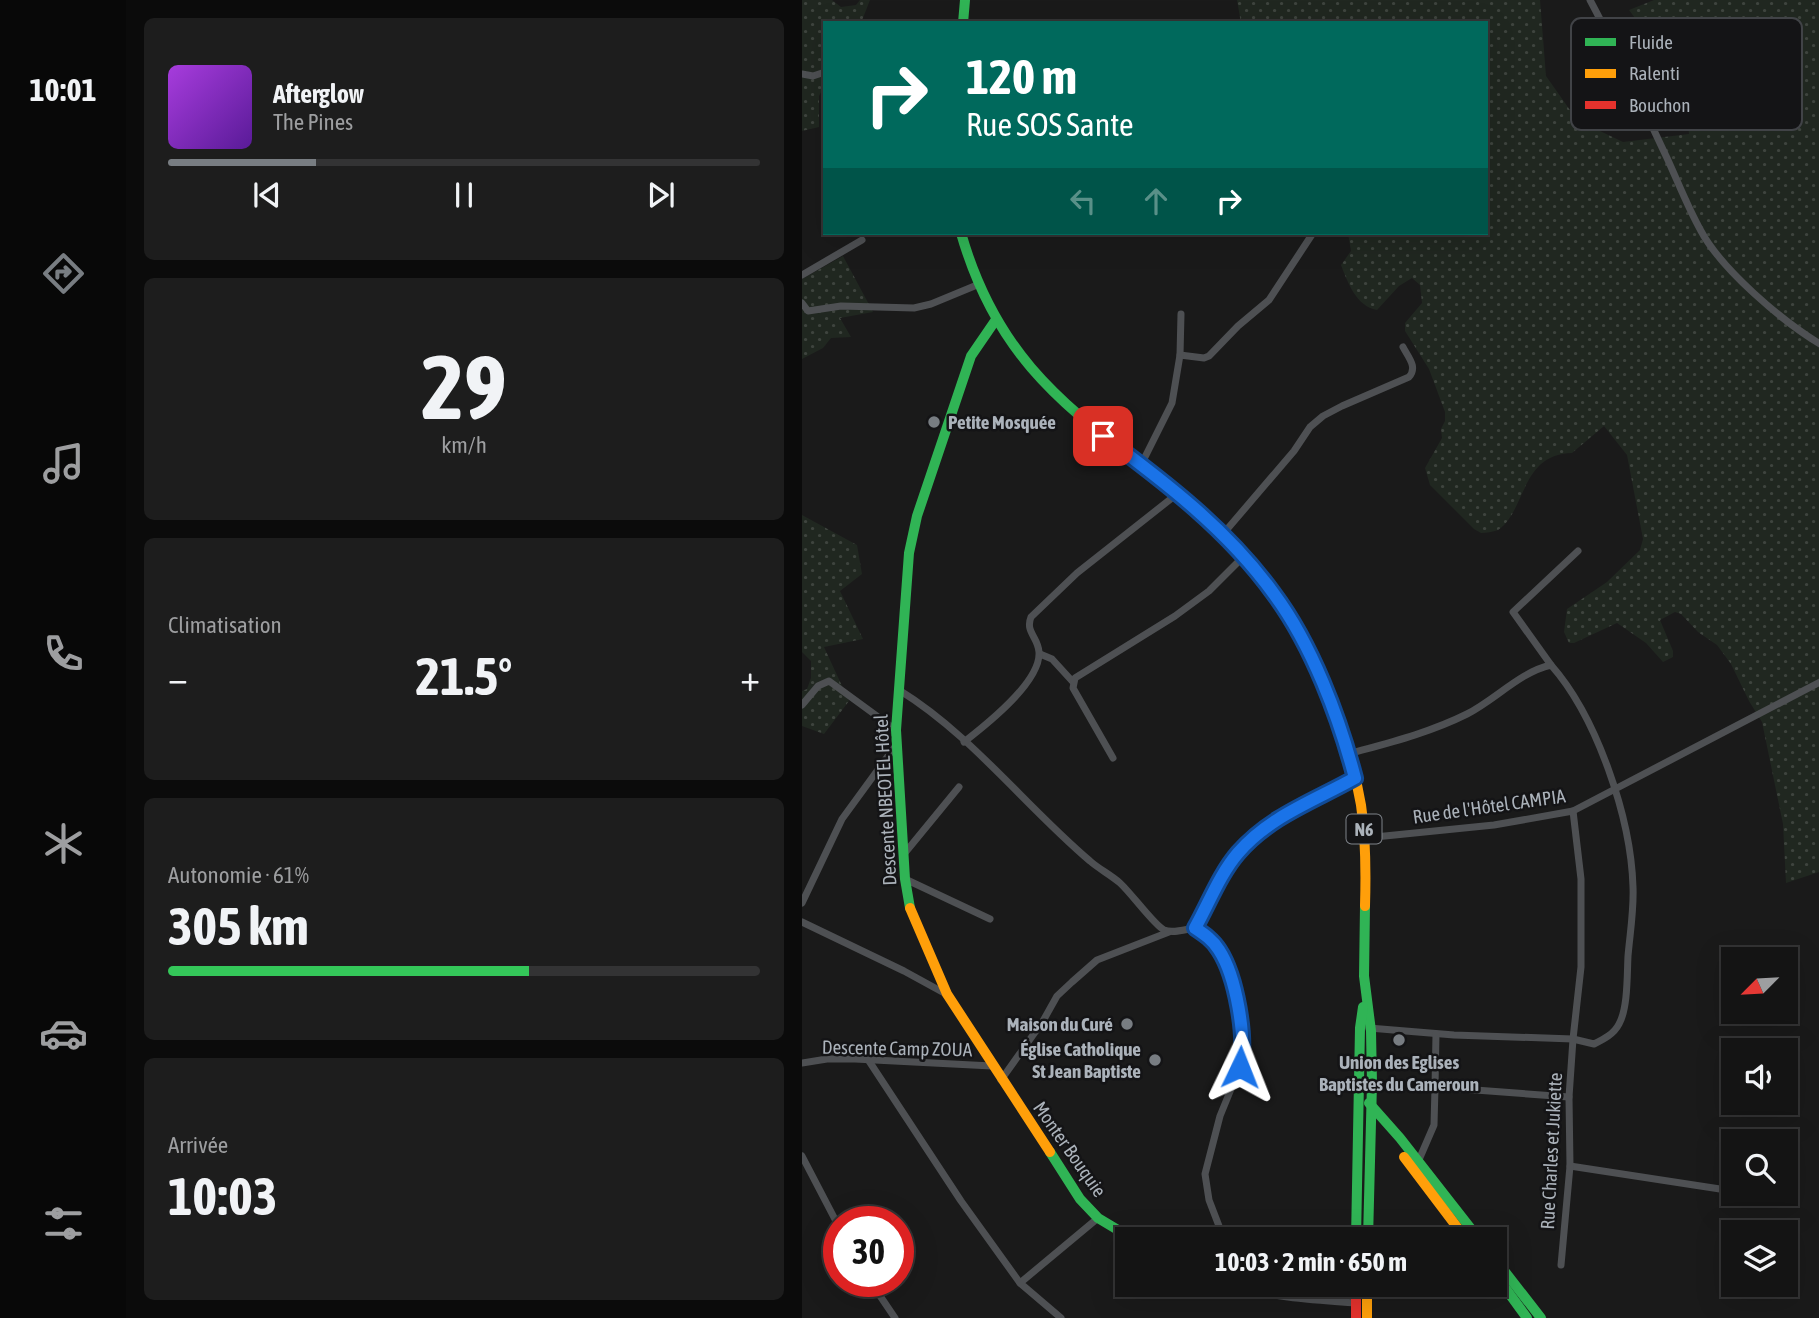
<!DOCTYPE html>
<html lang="fr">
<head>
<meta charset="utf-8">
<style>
  body { margin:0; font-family:"Asap Condensed",sans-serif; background:#1d1d1d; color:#f1f3f6; height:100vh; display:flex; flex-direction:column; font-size:26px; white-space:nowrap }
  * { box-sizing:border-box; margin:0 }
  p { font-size:23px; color:#9d9ea0 }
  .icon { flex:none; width:38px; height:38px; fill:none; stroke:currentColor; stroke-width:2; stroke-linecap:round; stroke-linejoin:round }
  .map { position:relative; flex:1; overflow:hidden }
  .panel { display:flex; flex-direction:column; gap:18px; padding:18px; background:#0b0b0b; width:676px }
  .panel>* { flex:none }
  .banner { position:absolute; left:21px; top:21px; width:665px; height:214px; border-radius:0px; box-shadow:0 7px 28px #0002,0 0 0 2px #333334; background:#00695c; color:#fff; overflow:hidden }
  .needle { width:46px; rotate:246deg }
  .buttons { position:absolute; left:919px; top:947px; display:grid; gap:14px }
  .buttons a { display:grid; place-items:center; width:77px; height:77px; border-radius:0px; background:#141414; box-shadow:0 7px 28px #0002,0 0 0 2px #333334; font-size:35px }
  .speed { position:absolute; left:21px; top:1206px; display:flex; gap:14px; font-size:35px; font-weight:700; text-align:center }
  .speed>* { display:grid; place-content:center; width:91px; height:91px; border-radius:50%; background:#141414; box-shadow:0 7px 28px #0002,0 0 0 2px #333334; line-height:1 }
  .speed .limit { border:10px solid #d22; background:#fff; color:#111 }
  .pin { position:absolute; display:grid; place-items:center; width:60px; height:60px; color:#fff; margin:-30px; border-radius:14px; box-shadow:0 4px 10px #0006 }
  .me { position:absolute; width:77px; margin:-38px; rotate:2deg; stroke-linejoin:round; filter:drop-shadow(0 0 5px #0008) }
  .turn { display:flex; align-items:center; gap:24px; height:147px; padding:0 28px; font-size:32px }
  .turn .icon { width:91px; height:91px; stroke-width:2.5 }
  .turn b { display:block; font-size:49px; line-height:60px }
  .lanes { display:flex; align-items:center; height:66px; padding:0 28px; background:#0003; justify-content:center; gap:35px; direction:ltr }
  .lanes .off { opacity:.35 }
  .big { font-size:52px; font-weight:700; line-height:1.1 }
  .panel .card { flex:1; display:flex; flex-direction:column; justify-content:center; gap:10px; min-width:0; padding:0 24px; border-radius:10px; background:#1d1d1d }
  .panel .dial { align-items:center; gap:0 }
  .dial b { font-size:91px; line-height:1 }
  .song { display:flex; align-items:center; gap:21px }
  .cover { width:84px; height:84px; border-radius:10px; background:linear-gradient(135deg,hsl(280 70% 55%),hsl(270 70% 35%)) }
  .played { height:7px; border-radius:4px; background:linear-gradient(90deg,#787d82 25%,#333334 25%) }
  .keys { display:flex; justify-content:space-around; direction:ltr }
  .heat { display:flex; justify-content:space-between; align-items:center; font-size:38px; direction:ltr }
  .charge { height:10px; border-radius:5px; background:linear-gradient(90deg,#34c759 61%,#333334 0) }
  .trip { position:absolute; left:313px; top:1227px; width:392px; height:70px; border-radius:0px; background:#141414; box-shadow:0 7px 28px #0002,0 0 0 2px #333334; font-weight:700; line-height:70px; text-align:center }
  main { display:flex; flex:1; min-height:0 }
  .menu { display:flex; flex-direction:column; width:126px; justify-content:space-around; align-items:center; background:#080808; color:#9d9ea0 }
  .menu .icon { width:49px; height:49px }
  .menu .on { color:#787d82 }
  .menu b { font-size:32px; color:#f1f3f6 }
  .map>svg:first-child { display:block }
  .grass { fill:url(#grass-dots) }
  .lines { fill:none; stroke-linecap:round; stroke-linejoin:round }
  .street { stroke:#4e5053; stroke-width:7 }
  .fast { stroke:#30b455; stroke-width:10 }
  .slow { stroke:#ff9f0a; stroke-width:10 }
  .jam { stroke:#e5322d; stroke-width:10 }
  .route-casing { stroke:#114b97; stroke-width:18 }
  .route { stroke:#1a73e8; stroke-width:12 }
  .poi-dot { fill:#787d82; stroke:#141416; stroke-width:2.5 }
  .labels { text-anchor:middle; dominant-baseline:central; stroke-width:5; stroke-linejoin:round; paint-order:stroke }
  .shield { fill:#141416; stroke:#7e8389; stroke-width:2 }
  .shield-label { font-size:18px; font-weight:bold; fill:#abb2ba }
  .poi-label { font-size:19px; font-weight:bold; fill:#abb2ba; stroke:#141416; text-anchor:end }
  .street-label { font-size:19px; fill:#abb2ba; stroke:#141416 }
  .key { fill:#141416; stroke:#414347; stroke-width:2 }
  .key-label { font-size:19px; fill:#abb2ba }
</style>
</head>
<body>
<main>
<nav class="menu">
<b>10:01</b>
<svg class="icon on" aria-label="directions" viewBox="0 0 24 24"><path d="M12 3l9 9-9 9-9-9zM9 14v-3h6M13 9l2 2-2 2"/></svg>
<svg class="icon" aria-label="music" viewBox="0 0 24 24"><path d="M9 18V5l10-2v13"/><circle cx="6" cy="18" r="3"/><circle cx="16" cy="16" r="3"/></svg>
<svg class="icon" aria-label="phone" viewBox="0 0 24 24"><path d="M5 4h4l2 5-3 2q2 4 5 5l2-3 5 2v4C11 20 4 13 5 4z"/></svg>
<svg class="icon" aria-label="climate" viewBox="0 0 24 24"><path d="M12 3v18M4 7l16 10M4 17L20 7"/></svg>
<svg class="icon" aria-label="car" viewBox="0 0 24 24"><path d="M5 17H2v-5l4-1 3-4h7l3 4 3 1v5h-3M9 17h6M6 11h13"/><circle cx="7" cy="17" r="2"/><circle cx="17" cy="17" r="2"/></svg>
<svg class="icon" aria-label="filters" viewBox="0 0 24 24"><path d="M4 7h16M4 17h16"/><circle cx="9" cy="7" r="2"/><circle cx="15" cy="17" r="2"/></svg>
</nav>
<section class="panel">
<div class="card">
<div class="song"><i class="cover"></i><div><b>Afterglow</b><p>The Pines</p></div></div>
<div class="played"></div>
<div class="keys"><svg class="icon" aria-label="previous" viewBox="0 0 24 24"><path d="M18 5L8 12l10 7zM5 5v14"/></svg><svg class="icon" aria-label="pause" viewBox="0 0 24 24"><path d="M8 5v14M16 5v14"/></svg><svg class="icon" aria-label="next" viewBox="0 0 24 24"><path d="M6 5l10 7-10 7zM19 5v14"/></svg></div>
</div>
<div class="card dial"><b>29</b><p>km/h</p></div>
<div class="card"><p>Climatisation</p>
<div class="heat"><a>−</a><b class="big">21.5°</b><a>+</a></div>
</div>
<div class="card"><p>Autonomie · 61%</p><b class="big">305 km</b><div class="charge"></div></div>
<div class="card"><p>Arrivée</p><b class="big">10:03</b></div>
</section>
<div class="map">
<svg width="1018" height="1318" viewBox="0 0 1018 1318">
  <defs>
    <pattern id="grass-dots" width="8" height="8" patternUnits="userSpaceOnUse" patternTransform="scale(1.75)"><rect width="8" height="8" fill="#202720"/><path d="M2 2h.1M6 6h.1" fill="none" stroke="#3e443e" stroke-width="1.8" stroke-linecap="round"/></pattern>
  </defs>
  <rect width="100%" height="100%" fill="#1a1a1a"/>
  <g class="grass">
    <path d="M0,0H30L39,7L54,5L58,0H68L59,23H23V84L17,96V127L0,131Z"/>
    <path d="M435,0H738L744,76L775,120L821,142L887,134L883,85L827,10L852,0H1017V872L984,883L981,824L960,722L947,701L929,664L915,645L896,632L879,614L873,612L858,620L871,651V657L861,662L844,643L815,623L772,643H767L762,632L765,609L805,582L838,550L841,539L825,455L802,426L770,453C718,454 724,512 696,530C691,532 684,533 679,533L672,529L628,485L623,468L640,438L639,429L643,421V412L627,369L603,331V323L620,303L618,285L610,278L597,286L575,310C554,306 546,283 539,265L549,251L546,233H684V23H439Z"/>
    <path d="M41,256L71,312L38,318L49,337L29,338L21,348L0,359V279Z"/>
    <path d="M0,515L55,545L60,574L38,591L61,639L22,647L47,701L22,734L0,726V691L5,689L9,678V661L0,652Z"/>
  </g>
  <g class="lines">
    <g class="street">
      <path d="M788,0C816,52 840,105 865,158C876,182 886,208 899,231C920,270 980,321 1018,344"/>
      <path d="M0,74L11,76L23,72"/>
      <path d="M0,275L60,240"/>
      <path d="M0,303L6,311L39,306L112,308L129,304L175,285"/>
      <path d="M378,355L402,358L407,356L436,326L467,300L511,233"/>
      <path d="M339,465L370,403L378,355L379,314"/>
      <path d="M421,534L492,451L508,427L521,416L540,406L607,377C616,367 606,357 601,347"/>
      <path d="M238,654L250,659L271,682"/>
      <path d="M749,665L711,612L776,551"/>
      <path d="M97,690C170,735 223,806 288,861C297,869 309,875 318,883C330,894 352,925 362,930C371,934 384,929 393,928L408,938L417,949L429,973L440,1043L438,1067L418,1116L403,1174L407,1200L422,1239"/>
      <path d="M0,705L16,686L27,681L94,730"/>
      <path d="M162,742C184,725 239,682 237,652C236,637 223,632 229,617L275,573L375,494"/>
      <path d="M546,754C586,743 627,733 665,714C693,700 718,672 749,665C795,717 829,818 831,887C832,910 828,933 826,956C825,975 826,1008 817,1024C812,1034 802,1039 792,1044L771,1039L652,1035L567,1028"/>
      <path d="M311,758L271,688L273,678L373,616L407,591L441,557"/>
      <path d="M563,838L692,825L771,811L1018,682"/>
      <path d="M102,854L157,787"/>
      <path d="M103,879L188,919"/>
      <path d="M0,903L40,819L94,745"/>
      <path d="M0,922L102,971L144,994"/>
      <path d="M393,928L423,872L437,852L493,808L526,793L552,778"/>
      <path d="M634,1034L633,1087L767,1097"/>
      <path d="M67,1061L159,1201L218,1283"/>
      <path d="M0,1063L25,1059H53L190,1066"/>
      <path d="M199,1080L241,1021L255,996L270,982L295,960L367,932"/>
      <path d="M0,1156L37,1227"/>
      <path d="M616,1162L632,1125L633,1087"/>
      <path d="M768,1166L931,1191"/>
      <path d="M759,1265L768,1166L767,1097L771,1039L779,967V879L771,811"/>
      <path d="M68,1281L93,1318"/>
      <path d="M427,1284C469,1298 510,1300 554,1303"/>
      <path d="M259,1318L218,1283L296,1218"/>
    </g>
    <g class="fast">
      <path d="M161,23L163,0"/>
      <path d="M159,233C198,369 274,412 377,496"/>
      <path d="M563,906L562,976L569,1031L570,1083L566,1239"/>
      <path d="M108,908L103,879L94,730L107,553L115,516L169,356L193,321"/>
      <path d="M567,1103L598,1138L677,1239"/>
      <path d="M248,1152L278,1199L296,1218L331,1239"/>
      <path d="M554,1239L558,1028L561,1007"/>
      <path d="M693,1259L739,1318"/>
      <path d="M693,1274L725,1318"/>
    </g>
    <g class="slow">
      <path d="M377,496C471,572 538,685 559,805C564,839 564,873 563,906"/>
      <path d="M108,908L145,994L248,1152"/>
      <path d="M602,1157L664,1239"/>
      <path d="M565,1284V1318"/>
    </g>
    <path class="jam" d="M554,1284V1318"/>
  </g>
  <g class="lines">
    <g class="route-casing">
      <path id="route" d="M301,436C363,482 426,530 472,594C510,645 537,717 553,778C512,801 468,816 436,853C418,874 407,903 393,928C402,934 411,940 417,950C434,976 445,1038 438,1067"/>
    </g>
    <use href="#route" class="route"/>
  </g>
  <g class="poi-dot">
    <circle cx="132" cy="422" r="7"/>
    <circle cx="325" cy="1024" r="7"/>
    <circle cx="597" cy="1040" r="7"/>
    <circle cx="353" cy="1060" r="7"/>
  </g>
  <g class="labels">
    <rect class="shield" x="544.5" y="814.5" width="35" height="29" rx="5"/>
    <g class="shield-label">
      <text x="562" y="829">N6</text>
    </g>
    <g class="poi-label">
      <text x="146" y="422" text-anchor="start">Petite Mosquée</text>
      <text x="311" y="1024">Maison du Curé</text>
      <text x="339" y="1049">Église Catholique<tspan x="339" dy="22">St Jean Baptiste</tspan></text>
      <text x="597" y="1062" text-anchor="middle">Union des Eglises<tspan x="597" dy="22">Baptistes du Cameroun</tspan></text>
    </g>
    <g class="street-label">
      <text transform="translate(83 800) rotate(-93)">Descente NBEOTEL Hôtel</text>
      <text transform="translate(687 806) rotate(-8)">Rue de l'Hôtel CAMPIA</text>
      <text transform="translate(95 1048) rotate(1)">Descente Camp ZOUA</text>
      <text transform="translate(268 1149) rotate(55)">Monter Bouquie</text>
      <text transform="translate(749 1151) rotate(-87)">Rue Charles et Jukiette</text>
    </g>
  </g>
  <rect x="769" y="18" width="231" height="112" rx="10" class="key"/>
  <rect x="783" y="38" width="31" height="8" fill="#30b455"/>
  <rect x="783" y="69" width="31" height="9" fill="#ff9f0a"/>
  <rect x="783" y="101" width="31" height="8" fill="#e5322d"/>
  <g class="key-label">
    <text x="827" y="49">Fluide</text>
    <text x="827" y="80">Ralenti</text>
    <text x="827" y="112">Bouchon</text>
  </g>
</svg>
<div class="buttons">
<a><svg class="needle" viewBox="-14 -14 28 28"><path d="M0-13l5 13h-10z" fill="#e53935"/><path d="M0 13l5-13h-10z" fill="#9d9ea0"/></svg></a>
<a><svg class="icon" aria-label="sound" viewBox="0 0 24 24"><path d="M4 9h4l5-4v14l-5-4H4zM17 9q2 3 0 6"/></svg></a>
<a><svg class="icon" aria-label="search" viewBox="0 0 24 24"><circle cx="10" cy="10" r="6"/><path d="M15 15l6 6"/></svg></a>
<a><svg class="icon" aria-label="layers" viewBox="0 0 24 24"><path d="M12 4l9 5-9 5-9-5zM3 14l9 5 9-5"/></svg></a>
</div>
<div class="speed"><div class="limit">30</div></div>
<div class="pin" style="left:301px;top:436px;background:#d93025"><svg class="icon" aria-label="arrive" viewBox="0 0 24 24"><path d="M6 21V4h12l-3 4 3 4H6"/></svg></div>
<svg class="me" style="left:438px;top:1067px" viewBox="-20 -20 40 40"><path d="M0-17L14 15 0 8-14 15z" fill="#1a73e8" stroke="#fff" stroke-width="4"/></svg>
<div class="trip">10:03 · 2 min · 650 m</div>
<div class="banner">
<div class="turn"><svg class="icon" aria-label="right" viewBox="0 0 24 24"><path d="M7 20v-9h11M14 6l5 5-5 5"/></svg><div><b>120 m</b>Rue SOS Sante</div></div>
<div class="lanes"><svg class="icon off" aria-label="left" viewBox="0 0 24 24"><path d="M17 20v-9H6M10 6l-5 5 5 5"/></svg><svg class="icon off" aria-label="ahead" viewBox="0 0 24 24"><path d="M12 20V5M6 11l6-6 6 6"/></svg><svg class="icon" aria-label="right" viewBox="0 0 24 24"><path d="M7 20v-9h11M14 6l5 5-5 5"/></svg></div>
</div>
</div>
</main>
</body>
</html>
